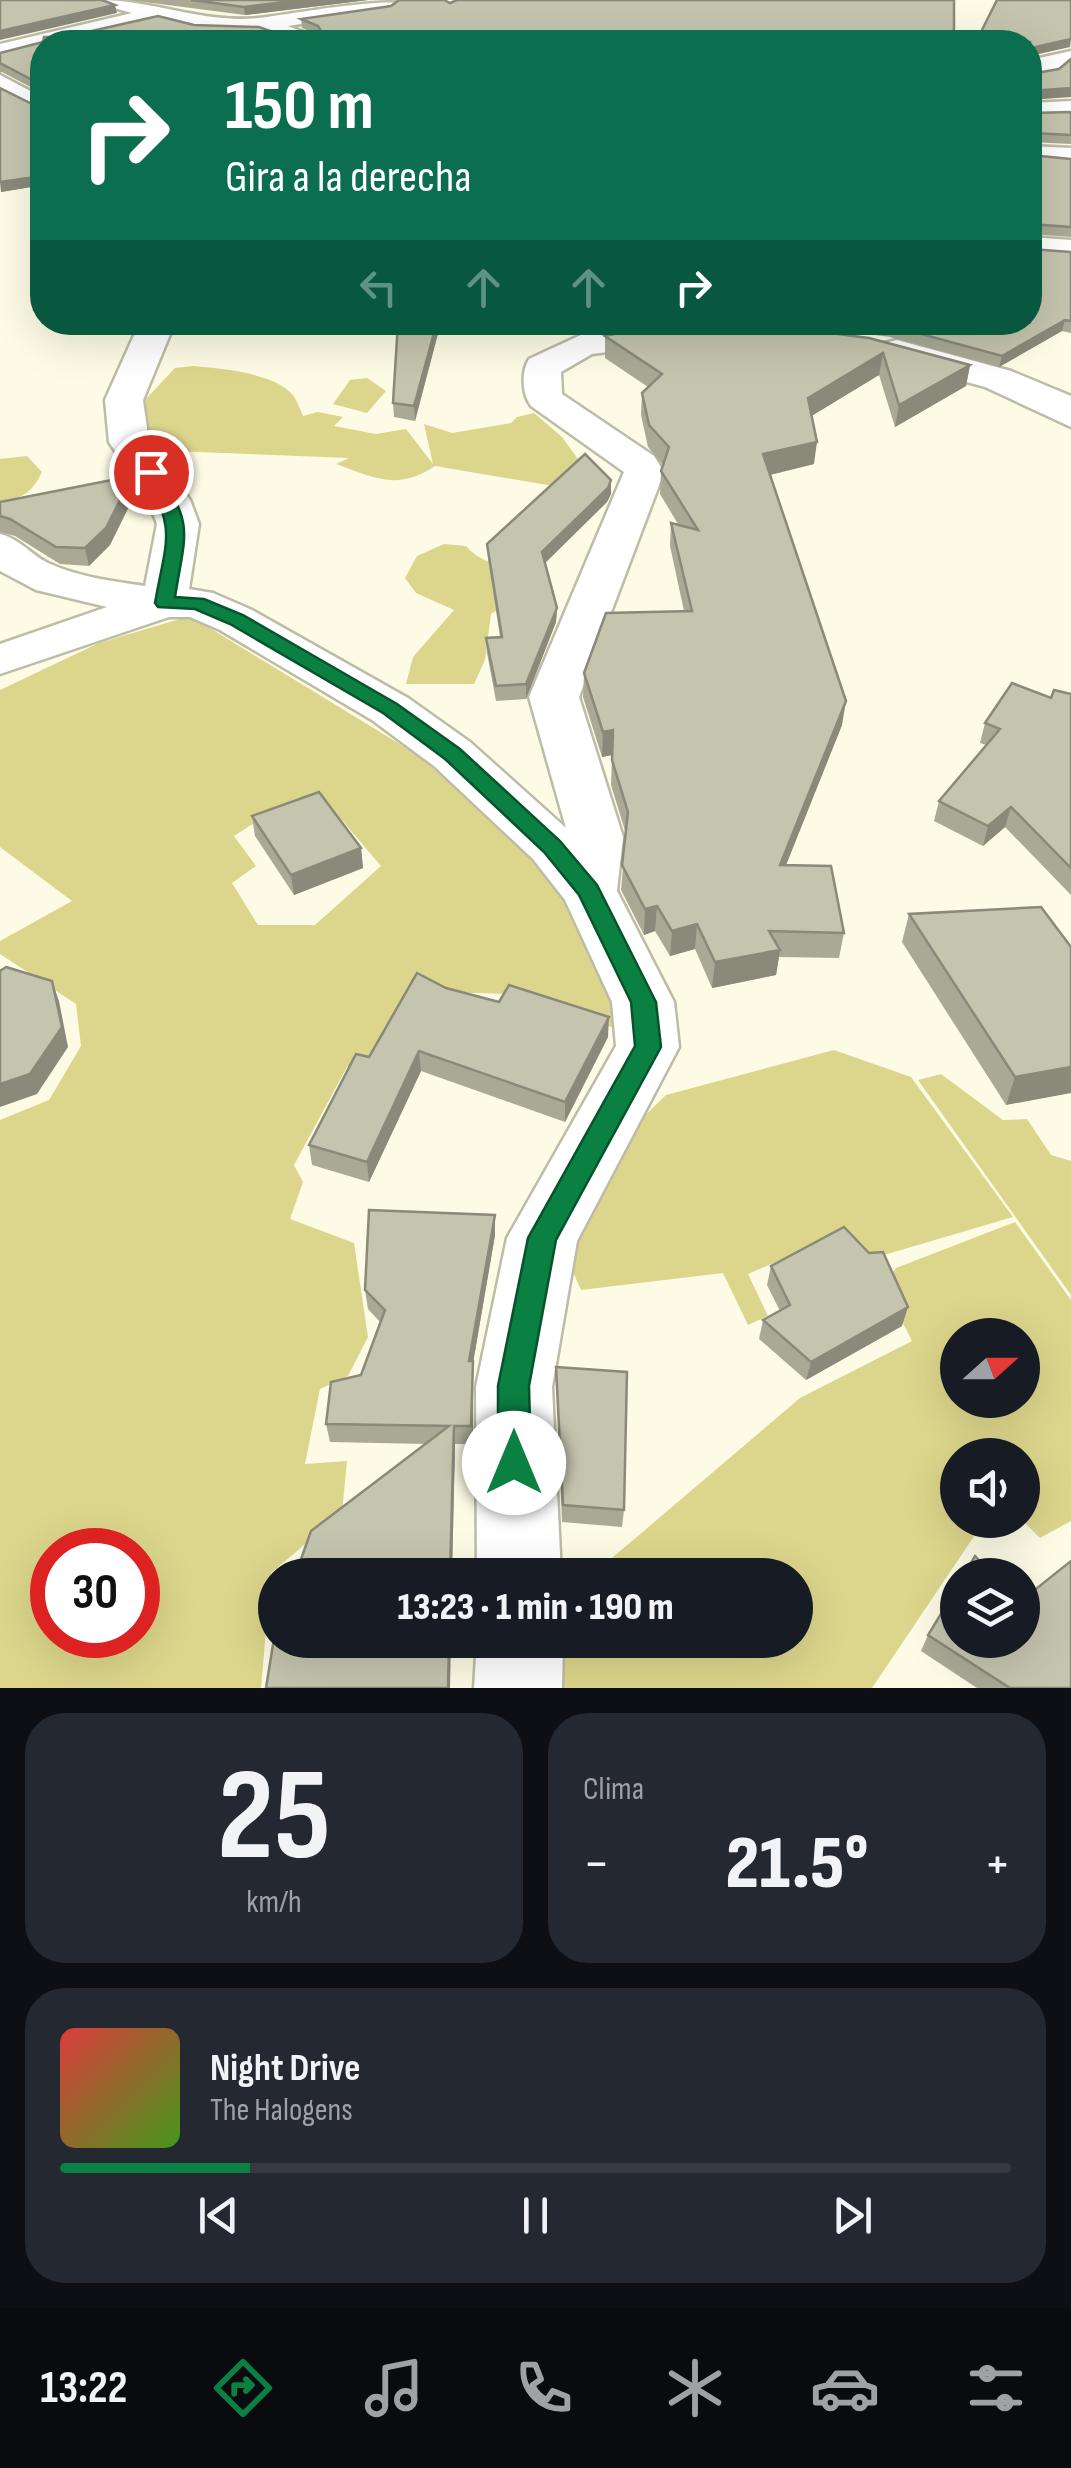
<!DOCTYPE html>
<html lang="es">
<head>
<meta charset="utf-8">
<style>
  body { margin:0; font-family:"Sofia Sans Condensed",sans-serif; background:#242831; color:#f1f3f6; height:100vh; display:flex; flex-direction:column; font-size:38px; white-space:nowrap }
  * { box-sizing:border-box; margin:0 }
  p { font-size:32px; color:#9ea1a6 }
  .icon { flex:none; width:55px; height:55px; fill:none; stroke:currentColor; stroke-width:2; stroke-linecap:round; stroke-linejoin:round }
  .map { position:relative; height:1688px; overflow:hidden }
  .side { display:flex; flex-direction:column; gap:25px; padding:25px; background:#0d0f14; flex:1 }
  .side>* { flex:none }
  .hud { position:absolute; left:30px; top:30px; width:1012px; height:305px; border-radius:40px; box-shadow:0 10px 40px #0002; background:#0b6e4f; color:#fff; overflow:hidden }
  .needle { width:65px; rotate:69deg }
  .controls { position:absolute; left:940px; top:1318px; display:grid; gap:20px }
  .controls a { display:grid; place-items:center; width:100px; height:100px; border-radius:50%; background:#171b24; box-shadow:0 10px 40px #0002; font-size:50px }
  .speed { position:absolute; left:30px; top:1528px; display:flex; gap:20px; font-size:50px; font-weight:700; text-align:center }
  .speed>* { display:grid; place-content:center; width:130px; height:130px; border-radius:50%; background:#171b24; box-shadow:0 10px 40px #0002; line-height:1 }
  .speed .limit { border:15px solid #d22; background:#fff; color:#111 }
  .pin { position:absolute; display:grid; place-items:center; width:85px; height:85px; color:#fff; margin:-42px; border:5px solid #fff; border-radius:50%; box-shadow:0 2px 10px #0007 }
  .me { position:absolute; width:110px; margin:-55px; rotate:0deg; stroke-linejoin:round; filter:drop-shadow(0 0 8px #0008) }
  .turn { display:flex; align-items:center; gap:35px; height:210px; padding:0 30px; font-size:45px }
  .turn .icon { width:130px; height:130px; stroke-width:2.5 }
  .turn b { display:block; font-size:70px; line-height:85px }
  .lanes { display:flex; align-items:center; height:95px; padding:0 30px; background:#0003; justify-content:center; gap:50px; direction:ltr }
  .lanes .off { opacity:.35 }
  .big { font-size:75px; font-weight:800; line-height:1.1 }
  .side .widget { flex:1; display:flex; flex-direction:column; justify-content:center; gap:15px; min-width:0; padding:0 35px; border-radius:40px; background:#242831 }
  .side .dial { align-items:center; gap:0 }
  .dial b { font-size:130px; line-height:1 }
  .song { display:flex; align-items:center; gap:30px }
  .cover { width:120px; height:120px; border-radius:15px; background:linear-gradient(135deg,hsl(0 70% 55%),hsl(100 70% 35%)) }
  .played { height:10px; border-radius:5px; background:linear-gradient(90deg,#0b8043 20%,#363941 20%) }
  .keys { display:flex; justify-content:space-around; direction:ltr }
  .heat { display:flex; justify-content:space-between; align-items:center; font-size:55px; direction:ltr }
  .side .tiles { flex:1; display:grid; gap:25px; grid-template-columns:1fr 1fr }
  .widget:last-child { grid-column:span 2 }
  .trip { position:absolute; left:258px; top:1558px; width:555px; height:100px; border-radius:50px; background:#171b24; box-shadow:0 10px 40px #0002; font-weight:800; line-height:100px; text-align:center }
  .tab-bar { display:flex; height:160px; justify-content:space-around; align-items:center; background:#090b0e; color:#9ea1a6 }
  .tab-bar .icon { width:70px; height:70px }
  .tab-bar .selected { color:#0b8043 }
  .tab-bar b { font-size:45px; color:#f1f3f6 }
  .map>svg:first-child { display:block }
  .green { fill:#dcd68c; fill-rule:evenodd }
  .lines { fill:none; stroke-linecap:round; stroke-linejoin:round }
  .street-casing { stroke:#bdbca6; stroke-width:5 }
  .street { fill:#fff; fill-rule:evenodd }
  .wall { fill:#a9a996 }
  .shaded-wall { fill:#8a897a }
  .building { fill:#c5c4ae; stroke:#8a897a; stroke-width:2.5 }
  .route { fill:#0b8043; stroke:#07532c; stroke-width:2.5 }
</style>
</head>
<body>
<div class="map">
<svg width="1071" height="1688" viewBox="0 0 1071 1688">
  <rect width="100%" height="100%" fill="#fdfbe5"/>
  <g class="green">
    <path d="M193,366C219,368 274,373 292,394C297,400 300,409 303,416L318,412L343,417L334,426L376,434L406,429L433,464L424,424L452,433L511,423L517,417L534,413L562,437L591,477L559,487L435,466C398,491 375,478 336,464L349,458L146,450L130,416L175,368Z"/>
    <path d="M367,378L386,391L367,413L333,404L350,380Z"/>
    <path d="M27,456L42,472C32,492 23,499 0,501V459Z"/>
    <path d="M444,544L466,546C485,568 512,563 529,589L491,614L485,660L474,684H406L413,657L454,610L416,593L405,578L417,556Z"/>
    <path d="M190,616L416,754L566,882L633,1034L509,994L408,991L372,1054L347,1067L294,1165L303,1182L290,1219L354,1243L368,1337L348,1376L320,1389L305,1464L347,1461L342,1513L271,1573L261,1688H0V1120L49,1100L81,1046L76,1004L0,954V941L72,901L0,847V690L99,643ZM324,799L381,866L315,925H258L232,883L256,866L234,836L251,825ZM52,1550H138V1635H52Z"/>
    <path d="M834,1050L911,1077L1013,1217L867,1260L841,1234L748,1274L768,1316L748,1325L723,1273L581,1290L562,1247L599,1160L666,1095Z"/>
    <path d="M941,1074L1003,1120L1027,1119L1051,1155L1071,1161V1295L918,1080Z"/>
    <path d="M1015,1222L1071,1300V1521L1040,1538L1022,1520V1455H958V1520H985L872,1688H522L536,1640H795V1575H592L800,1398L912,1341L883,1284L896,1268ZM958,1335H1022V1400H958Z"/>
  </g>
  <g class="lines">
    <g class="street-casing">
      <g id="street">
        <path d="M100,0C156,0 209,26 267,17C302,12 370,0 402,3L391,10L288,26L316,37L320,42H288L261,32L195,30L159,20L66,42H42V48L0,58V44L132,13L103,5Z"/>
        <path d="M436,0H462L463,1L452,8Z"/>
        <path d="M1071,51V65L1059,68L1056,74L1030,80V60Z"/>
        <path d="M0,75L42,97V116L0,94Z"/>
        <path d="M1071,101V117L1030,119V103Z"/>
        <path d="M1030,146L1071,148V166L1030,162Z"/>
        <path d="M1030,237L1071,240V260L1030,257Z"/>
        <path d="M140,322H175L143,400L149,442L190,500L199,524L189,589L213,593L252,610L408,698L470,742L566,828L529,697L624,472L531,406C522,394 521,372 529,359L583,334L670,322L690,325L696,332L690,339L678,343L592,354L561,372L562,394L654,456L664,472L579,697L623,837L617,891L674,1002L679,1047L577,1241L552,1387L561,1575H477L476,1387L507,1238L616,1046L612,1002L565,900L533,859L434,766L372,720L220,630L190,617H169L0,674V644L107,607L36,590L0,571V534C20,539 30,554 48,563C78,577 112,581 145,586L157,524L148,500L109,442L105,400Z"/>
        <path d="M897,340L1011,371L1071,396V427L985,387L884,359L879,351L884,343Z"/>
        <path d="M477,1640H563L562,1688H474Z"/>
      </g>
    </g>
    <use href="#street" class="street"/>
  </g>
  <g class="wall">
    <path d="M129,0H368L245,15Z"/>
    <path d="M450,3L954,42L42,93L2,72L0,73V53L65,37L194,25L287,37L320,36L302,28L301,19Z"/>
    <path d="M0,88L42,109V189L37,186L1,192Z"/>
    <path d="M1030,111L1032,113L1071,112V144L1030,142Z"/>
    <path d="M1030,155L1071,159V237L1030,234Z"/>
    <path d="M1071,252V333L1062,331L999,367L890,337L774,322H1030Z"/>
    <path d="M398,322H441L415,421L394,417L393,403Z"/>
    <path d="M553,322H629L571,335Z"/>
    <path d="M652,326L970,365L966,386L895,427L879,375L811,416L814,464L770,475L842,725L786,865L844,933L839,958L779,957L776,975L712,988L695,949L670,956L655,931L644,935L621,890L626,834L611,785L612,755L602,757L583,697L584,673L684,611L670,546L671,523L678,524L660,494L661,471L663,465L648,447L641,415L642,393L648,387L605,358V336Z"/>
    <path d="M136,492L110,545L89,566L60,564L15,536L0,532V502Z"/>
    <path d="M611,494L607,502L545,563L557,608L556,622L526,699L496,701L487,653L486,638L500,637L488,559L487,544Z"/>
    <path d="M1071,694V895L1005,827L983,846L934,821L939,801L986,745L980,743L985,723L1051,698Z"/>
    <path d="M252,816L361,848L363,868L294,895L255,836Z"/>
    <path d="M909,914L1071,947L1006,1105L902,942Z"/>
    <path d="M446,988L608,1037L565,1122L421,1071L369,1182L312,1165L309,1145L369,1057Z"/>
    <path d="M495,1235L473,1363V1444H455L452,1575H284L300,1562L426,1444L330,1442L326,1424L361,1375L380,1322L368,1309L365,1290Z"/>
    <path d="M771,1266L902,1326L806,1380L759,1339L763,1320L780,1311L767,1285Z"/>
    <path d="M556,1367L624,1510L622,1527L562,1522Z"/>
    <path d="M928,1635L1022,1640L1071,1688H977L921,1651Z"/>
  </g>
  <g class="shaded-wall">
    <path d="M301,0H368L245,15L244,7Z"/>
    <path d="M115,5L117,13L0,40V31Z"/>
    <path d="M1071,39L1070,47L1030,56L1031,48Z"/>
    <path d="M1071,88V97L1030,100V91Z"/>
    <path d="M35,177L37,186L1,192L0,182Z"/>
    <path d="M1065,320L1062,331L999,367L1002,356Z"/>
    <path d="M437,322H441L415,421L414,406Z"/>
    <path d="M577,322H629L571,335V324Z"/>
    <path d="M883,353L879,375L805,420L808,398Z"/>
    <path d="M970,365L966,386L895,427L899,405Z"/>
    <path d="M817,442L814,464L761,477L763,454Z"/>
    <path d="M132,476L136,492L110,545L89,566L85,548Z"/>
    <path d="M611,480V494L607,502L542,566V552Z"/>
    <path d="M557,608L556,622L526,699V684Z"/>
    <path d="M846,701L842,725L776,890L780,865Z"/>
    <path d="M613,730L612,755L602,757L603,732Z"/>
    <path d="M1011,807L1005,827L983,846L988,826Z"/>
    <path d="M361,848L363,868L294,895L291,875Z"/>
    <path d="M657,906L655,931L644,935L645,909Z"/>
    <path d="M697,924L695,949L670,956L672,931Z"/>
    <path d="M780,950L776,975L712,988L715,962Z"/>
    <path d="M52,981L59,1001L68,1047L37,1094L0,1107V1084Z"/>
    <path d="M609,1017L608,1037L565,1122V1102Z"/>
    <path d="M419,1051L421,1071L369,1182L367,1162Z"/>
    <path d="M1071,1067V1093L1006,1105L1015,1077Z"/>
    <path d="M495,1215V1235L473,1363V1444L469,1361Z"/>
    <path d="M908,1307L902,1326L806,1380L811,1362Z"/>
    <path d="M454,1426L455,1444L452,1575H450Z"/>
    <path d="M449,1640H451L450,1688H448Z"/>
  </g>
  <g class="building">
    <path d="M0,0H102L115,5L0,31Z"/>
    <path d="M191,0H301L244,7Z"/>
    <path d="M399,0H444L450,3L457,0H954V42H42V98V85L0,63V53L43,42L44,37H65L158,16L194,25L259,27L287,37H319L323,34L318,26L301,19L391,6Z"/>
    <path d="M997,0H1071V39L1031,48L1030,65V42H976Z"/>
    <path d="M1071,59V88L1030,91V74L1059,69Z"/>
    <path d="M0,88L42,109V180L35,177L0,182Z"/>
    <path d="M1030,111L1032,113L1071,112V135L1032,133L1030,135Z"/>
    <path d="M1030,155L1071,159V227L1030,224Z"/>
    <path d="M1030,249L1071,252V321L1065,320L1002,356L892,326L862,322H1030Z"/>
    <path d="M398,322H437L414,406L393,403Z"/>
    <path d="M759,324L869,338L970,365L899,405L883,353L808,398L817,442L763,454L846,701L780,865L831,866L844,933L769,931L780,950L715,962L697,924L672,931L657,906L645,909L622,865L628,812L612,760L613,730L603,732L584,673L606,613L692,611L671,523L698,530L661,471L669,447L649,425L642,393L662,374L605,336L652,326Z"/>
    <path d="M585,454L611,480L608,488L542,552L557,608L526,684L496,686L486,638L502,637L487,544Z"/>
    <path d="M132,476L106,528L85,548L56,547L10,519L0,516V502Z"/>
    <path d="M1012,683L1051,698L1054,690L1071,694V868L1011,807L988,826L939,801L1000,729L985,723Z"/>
    <path d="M319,792L361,848L291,875L252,816Z"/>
    <path d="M1041,907L1071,947V1067L1015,1077L909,914Z"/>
    <path d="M6,967L52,981L62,1027L30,1074L0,1084V971Z"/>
    <path d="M417,973L446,988L499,1002L509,985L609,1017L565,1102L419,1051L367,1162L309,1145L356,1054L369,1057Z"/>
    <path d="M369,1210L495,1215L469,1361H473L471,1426H454L450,1575H284L286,1564L300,1562L311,1531L449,1426L326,1424L331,1382L361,1375L385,1310L365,1290Z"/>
    <path d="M844,1227L869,1253L883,1252L908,1307L811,1362L763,1320L790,1305L771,1266Z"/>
    <path d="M556,1367L627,1372L624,1510L563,1505Z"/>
    <path d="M975,1556L993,1575H964Z"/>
    <path d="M1071,1561V1688H1010L928,1635L958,1586V1640H1022V1600Z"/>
    <path d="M275,1632V1640H449L448,1688H266Z"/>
  </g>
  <path class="route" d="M145,469H157C195,526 185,533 175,597L204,599L243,615L397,704L460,749L560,841L597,885L656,1002L661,1047L556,1240L529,1386L531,1463L526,1474L514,1479L503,1474L498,1463V1386L528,1238L635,1046L631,1002L579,895L544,852L445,759L383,713L230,624L195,609L158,607L155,603C166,540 178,529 142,472Z"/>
</svg>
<div class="controls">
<a><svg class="needle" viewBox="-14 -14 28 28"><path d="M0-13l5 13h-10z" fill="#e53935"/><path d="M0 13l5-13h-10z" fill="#9ea1a6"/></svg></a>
<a><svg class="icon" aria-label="sound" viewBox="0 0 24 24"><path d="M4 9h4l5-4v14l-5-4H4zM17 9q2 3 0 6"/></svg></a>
<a><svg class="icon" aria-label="layers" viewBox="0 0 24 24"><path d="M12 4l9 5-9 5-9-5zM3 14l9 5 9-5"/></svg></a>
</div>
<div class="speed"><div class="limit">30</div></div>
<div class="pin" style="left:151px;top:472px;background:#d93025"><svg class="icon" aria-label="arrive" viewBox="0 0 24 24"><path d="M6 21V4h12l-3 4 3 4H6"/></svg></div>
<svg class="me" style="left:514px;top:1463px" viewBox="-20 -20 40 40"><circle r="19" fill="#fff"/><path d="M0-13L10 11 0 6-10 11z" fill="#0b8043"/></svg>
<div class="trip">13:23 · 1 min · 190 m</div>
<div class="hud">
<div class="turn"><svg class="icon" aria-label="right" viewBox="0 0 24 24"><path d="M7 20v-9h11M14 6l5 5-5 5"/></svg><div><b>150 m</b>Gira a la derecha</div></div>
<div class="lanes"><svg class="icon off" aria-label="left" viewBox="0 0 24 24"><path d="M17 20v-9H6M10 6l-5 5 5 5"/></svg><svg class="icon off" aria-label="ahead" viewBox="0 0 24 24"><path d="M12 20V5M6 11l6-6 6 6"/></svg><svg class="icon off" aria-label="ahead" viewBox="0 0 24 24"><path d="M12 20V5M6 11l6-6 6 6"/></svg><svg class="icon" aria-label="right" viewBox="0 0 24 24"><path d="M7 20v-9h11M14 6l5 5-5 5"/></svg></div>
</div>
</div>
<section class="side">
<div class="tiles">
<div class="widget dial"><b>25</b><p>km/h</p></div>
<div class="widget"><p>Clima</p>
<div class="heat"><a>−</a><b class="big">21.5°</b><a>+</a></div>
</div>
<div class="widget">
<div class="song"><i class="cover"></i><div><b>Night Drive</b><p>The Halogens</p></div></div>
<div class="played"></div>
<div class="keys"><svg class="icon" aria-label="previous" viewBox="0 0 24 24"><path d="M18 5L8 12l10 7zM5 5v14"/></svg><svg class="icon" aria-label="pause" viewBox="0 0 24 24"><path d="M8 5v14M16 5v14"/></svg><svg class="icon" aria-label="next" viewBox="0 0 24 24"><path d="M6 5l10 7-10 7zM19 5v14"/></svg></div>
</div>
</div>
</section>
<nav class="tab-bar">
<b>13:22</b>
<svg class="icon selected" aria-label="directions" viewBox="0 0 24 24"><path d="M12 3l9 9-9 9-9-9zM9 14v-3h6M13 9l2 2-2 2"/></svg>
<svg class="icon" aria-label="music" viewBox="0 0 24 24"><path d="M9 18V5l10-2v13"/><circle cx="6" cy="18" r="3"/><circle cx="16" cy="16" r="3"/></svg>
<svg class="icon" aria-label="phone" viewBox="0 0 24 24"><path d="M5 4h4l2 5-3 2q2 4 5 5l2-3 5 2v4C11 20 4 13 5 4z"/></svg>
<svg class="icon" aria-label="climate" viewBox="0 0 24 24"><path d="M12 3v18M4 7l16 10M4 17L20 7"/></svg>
<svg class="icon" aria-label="car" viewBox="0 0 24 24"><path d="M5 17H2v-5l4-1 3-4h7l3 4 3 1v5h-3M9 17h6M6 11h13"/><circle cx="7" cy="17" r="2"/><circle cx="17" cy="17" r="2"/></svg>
<svg class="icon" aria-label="filters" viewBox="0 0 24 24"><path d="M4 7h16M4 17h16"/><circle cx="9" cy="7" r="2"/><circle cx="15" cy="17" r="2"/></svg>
</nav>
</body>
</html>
